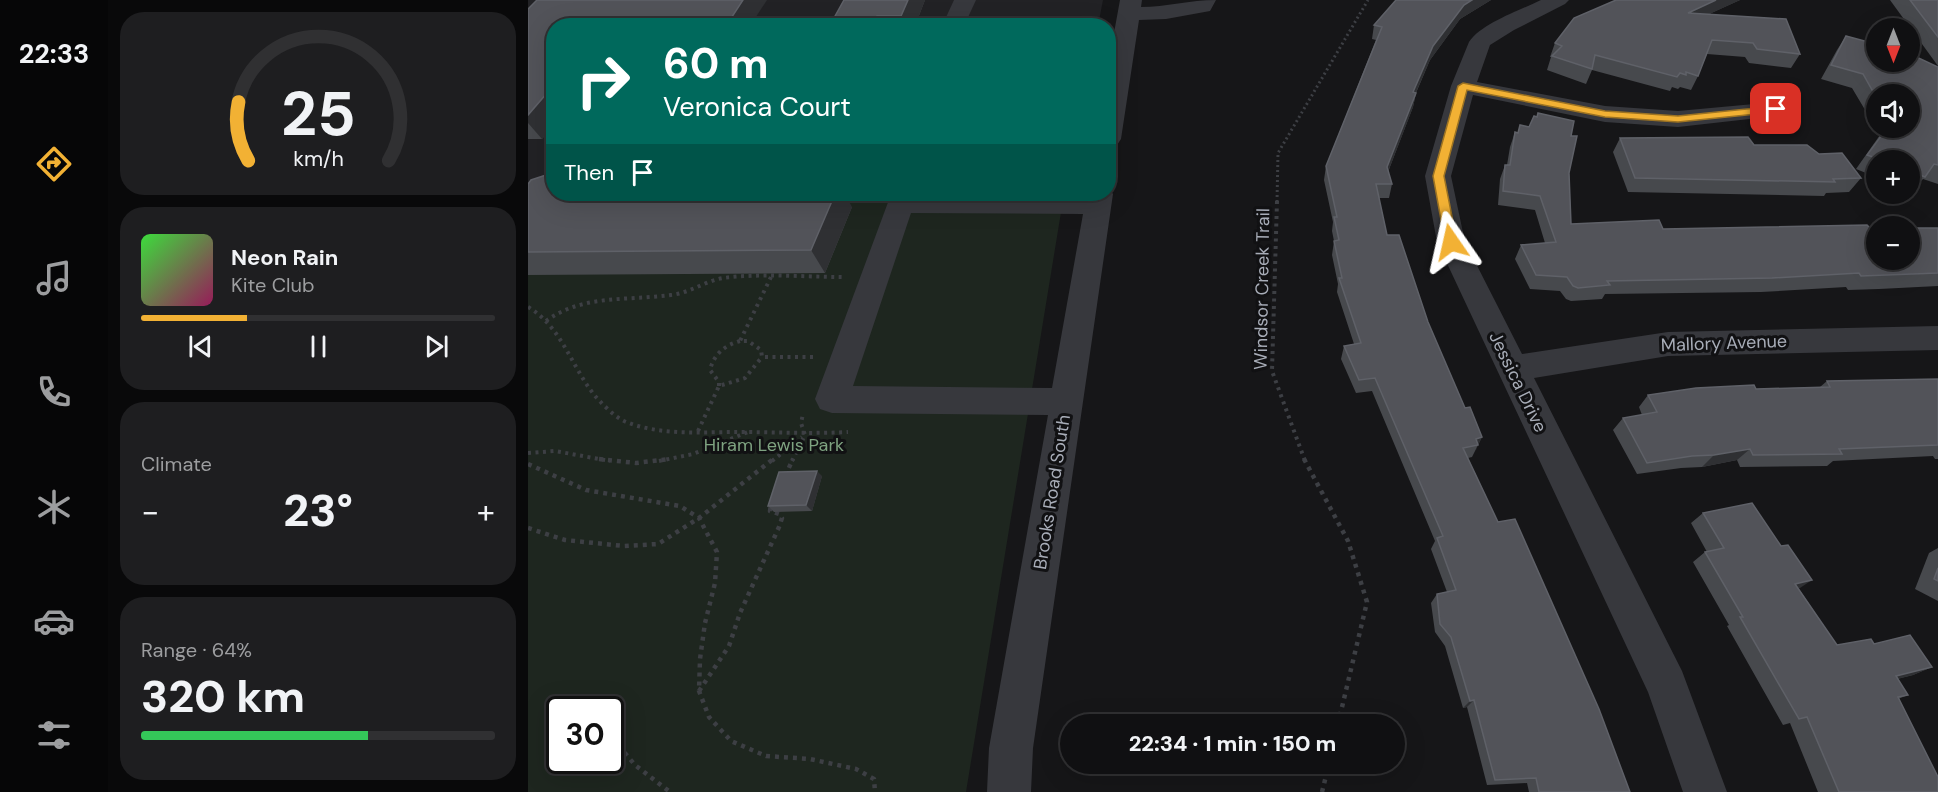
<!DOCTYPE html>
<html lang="en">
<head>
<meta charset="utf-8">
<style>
  body { margin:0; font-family:"DM Sans",sans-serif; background:#1e1e20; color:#f1f3f6; height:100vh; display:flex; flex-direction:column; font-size:22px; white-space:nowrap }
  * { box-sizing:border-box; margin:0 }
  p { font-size:20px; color:#9c9d9f }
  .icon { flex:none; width:33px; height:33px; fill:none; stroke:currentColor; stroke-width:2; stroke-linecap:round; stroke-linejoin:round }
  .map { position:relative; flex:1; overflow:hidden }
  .panel { display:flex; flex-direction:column; gap:12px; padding:12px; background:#09090a; width:420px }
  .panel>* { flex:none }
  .guide { position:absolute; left:18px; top:18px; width:570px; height:183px; border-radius:24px; box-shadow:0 6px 24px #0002,0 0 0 2px #303032; background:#00695c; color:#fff; overflow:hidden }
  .needle { width:39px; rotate:180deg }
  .controls { position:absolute; left:1338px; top:18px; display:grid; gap:12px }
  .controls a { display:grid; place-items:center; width:54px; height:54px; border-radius:50%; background:#101012; box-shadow:0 6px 24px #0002,0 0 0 2px #303032; font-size:30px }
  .speed { position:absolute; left:18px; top:696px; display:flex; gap:12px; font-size:30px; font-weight:700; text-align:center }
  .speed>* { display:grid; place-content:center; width:78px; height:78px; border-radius:50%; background:#101012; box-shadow:0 6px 24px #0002,0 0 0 2px #303032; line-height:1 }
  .speed .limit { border:3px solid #111; border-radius:9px; background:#fff; color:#111 }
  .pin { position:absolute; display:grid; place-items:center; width:51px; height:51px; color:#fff; margin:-26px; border-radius:12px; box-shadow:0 3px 9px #0006 }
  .me { position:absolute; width:66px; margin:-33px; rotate:349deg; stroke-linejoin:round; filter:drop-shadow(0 0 4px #0008) }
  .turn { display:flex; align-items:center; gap:21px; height:126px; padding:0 18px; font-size:27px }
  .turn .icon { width:78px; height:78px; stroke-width:2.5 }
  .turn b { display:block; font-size:42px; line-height:51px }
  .then { display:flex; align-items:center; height:57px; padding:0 18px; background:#0003; gap:12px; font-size:22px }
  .big { font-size:45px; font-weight:800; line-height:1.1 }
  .panel .tile { flex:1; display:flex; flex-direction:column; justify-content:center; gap:9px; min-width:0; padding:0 21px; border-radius:24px; background:#1e1e20 }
  .panel .dial { align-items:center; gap:0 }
  .dial svg { height:156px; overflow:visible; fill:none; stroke:#303032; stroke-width:7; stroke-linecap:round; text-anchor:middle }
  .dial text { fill:#f1f3f6; stroke:none }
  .song { display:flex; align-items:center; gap:18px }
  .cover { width:72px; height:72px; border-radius:9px; background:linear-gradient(135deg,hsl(120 70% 55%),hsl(330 70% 35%)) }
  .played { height:6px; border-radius:3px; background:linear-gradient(90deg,#f2b134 30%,#303032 30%) }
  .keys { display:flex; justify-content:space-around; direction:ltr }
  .heat { display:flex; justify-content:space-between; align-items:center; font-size:33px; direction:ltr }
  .charge { height:9px; border-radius:4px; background:linear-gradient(90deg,#34c759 64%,#303032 0) }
  .trip { position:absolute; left:532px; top:714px; width:345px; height:60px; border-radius:30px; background:#101012; box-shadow:0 6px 24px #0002,0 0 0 2px #303032; font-weight:800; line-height:60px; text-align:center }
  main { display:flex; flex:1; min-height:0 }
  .dock { display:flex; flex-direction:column; width:108px; justify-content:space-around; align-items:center; background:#060607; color:#9c9d9f }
  .dock .icon { width:42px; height:42px }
  .dock .on { color:#f2b134 }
  .dock b { font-size:27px; color:#f1f3f6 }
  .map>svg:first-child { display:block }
  .built { fill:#222225 }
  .green { fill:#1e261f; fill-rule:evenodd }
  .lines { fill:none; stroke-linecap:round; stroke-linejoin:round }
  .path-far2 { stroke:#3d3f44; stroke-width:3; stroke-dasharray:2 3; stroke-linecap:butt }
  .path-far1 { stroke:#3d3f44; stroke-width:4; stroke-dasharray:3 4.5; stroke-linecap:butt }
  .path { stroke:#3d3f44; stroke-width:4.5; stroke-dasharray:4 5; stroke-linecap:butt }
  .minor { fill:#37383d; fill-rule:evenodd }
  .wall { fill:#47494d; fill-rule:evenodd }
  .shaded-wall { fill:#2f3033 }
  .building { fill:#525359; stroke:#5f6168; stroke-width:1.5 }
  .route { fill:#f2b134; stroke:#9d7322; stroke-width:1.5 }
  .labels { text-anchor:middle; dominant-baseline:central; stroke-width:6; stroke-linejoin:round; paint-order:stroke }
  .street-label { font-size:18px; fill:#a8adb8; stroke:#111113 }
  .park-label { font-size:18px; fill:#7fa381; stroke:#111113 }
</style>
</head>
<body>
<main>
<nav class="dock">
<b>22:33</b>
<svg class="icon on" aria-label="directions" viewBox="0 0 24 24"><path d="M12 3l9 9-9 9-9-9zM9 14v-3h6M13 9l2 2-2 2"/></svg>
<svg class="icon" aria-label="music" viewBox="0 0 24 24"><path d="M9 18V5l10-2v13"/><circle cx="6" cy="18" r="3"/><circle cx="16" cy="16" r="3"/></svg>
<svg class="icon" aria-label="phone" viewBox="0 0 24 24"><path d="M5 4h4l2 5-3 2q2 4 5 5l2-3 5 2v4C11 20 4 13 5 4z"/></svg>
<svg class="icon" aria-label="climate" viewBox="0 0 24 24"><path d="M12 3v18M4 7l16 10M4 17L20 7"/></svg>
<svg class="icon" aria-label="car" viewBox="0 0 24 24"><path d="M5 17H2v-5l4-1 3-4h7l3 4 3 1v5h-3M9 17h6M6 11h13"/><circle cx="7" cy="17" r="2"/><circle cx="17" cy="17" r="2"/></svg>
<svg class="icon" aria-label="filters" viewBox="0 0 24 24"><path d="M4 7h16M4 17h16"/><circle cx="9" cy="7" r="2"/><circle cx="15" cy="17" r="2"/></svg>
</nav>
<section class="panel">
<div class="tile dial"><svg viewBox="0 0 100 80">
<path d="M14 69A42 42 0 1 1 86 69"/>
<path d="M14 69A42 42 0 0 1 9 39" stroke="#f2b134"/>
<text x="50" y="56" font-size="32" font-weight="700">25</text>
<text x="50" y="72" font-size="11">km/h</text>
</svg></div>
<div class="tile">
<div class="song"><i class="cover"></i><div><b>Neon Rain</b><p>Kite Club</p></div></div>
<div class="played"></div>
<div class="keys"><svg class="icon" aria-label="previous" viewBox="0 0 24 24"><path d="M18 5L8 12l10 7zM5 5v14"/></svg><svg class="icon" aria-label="pause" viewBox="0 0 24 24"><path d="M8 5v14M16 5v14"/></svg><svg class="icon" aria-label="next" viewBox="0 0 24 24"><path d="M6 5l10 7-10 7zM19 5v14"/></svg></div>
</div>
<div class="tile"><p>Climate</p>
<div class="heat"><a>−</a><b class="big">23°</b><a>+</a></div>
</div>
<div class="tile"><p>Range · 64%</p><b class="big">320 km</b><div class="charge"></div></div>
</section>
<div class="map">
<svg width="1410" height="792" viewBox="0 0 1410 792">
  <rect width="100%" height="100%" fill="#161618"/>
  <path class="built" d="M0,0H575L570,26H26V194H536L0,200Z"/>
  <path class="green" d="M536,194L438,792H0V200ZM32,710H82V760H32Z"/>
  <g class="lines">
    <path class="path-far2" d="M749,202L750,153L840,0"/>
    <g class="path-far1">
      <path d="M749,201L744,371L777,461"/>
      <path d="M243,277L212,341H220L233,350L234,357H285"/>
      <path d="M0,307C35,328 43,367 68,397C76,406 86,416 96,421C131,436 173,432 210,432C247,432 283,434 320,432"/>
      <path d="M18,321C55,294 99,301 143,295C162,293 177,281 195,278C234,273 276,277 315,277"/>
      <path d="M191,386V382L182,370C186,354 197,345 212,341"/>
      <path d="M170,431L191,386L217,378L234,357"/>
      <path d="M0,453L27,451L82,461"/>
      <path d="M131,461L165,454L220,432"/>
      <path d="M244,461L274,437"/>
      <path d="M264,461L277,435L273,423L275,414"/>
    </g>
    <g class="path">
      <path d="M71,459L108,463L141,459"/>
      <path d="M776,459L820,541L839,602L810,724"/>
      <path d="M0,464L58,490L152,506L171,518L189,552L187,583L177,623L172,659L171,691L181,717L203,741L238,756L282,759L328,769L346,779L347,792"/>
      <path d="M257,476L265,459"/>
      <path d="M0,528L37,540L96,546L130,544L171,518L245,459"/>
      <path d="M171,691L201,646L212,613L251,527L254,518L251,514L242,511L243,504"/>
      <path d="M85,739L107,765L142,792"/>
      <path d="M794,792L801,764"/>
    </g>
    <g class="minor">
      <path d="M426,0H448L436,26H414Z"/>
      <path d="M592,0H614L613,7C638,7 662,0 688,0L682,11L638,19L611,20L593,139L589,145L580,147V66Z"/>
      <path d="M1013,0H1041L1037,4L986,30L962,45L949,82L1077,106L1150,111L1248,102L1257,104L1260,109L1257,114L1248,116L1150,127L1077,122L945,95L923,176L937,242L994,354L1140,332L1410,326V350L1140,356L1006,378L1154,671L1199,792H1155L1120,692L909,242L897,176L923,86L941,42C954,23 993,10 1013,0Z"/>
      <path d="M580,187L585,194L505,748L503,792H459L461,748L520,415L304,413L292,409L287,399L362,197L372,195L558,196L559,194H580ZM383,213L555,214L524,388L325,386Z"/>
    </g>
  </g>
  <g class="wall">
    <path d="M397,0L387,26H227L302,25Z"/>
    <path d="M868,0H963L932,19L902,60L888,93L885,107L860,172L864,184L861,198H851L859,235L900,322L937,408L954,437L944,457L940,458L970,522L1102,792H1001L999,783L959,785L939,707L935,708L917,646L907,632L903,603L909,594L919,592L903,549L907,541L844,391L828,393L813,359L816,346L826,344L809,292L810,284L804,255L806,241L804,231L805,222L796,180L798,166L848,40L844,39L846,25Z"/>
    <path d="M1088,0H1212L1181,14L1272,54L1263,68L1221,63L1217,57L1179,54L1170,76L1163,90L1152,87L1150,89L1144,87L1142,91L1064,70L1058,84L1019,70L1023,57H1022L1027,43Z"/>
    <path d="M1362,0H1410V66Z"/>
    <path d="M0,9L26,26V125L14,139H0Z"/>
    <path d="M1318,36L1410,67V184L1395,179L1384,191L1382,190V160H1348V177L1328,169L1352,135L1324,88L1293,79L1309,50ZM1348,94L1382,128H1348Z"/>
    <path d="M987,132L1043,136L1041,173L1043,224L1135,229L1410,228V286L1351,289L1320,290L1318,287L1233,292L1077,294L1074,299L1043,301L1038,299L1032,291L1002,289L987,259L993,245L1017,243L1007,210L970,205L972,179L977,165H979L982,147Z"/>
    <path d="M1092,138L1226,145L1291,154L1333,178L1321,192L1298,193L1296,196L1100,192L1085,152Z"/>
    <path d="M0,184L324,207L297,273L0,275Z"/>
    <path d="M1410,379V459H1407L1405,456L1305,461L1299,466L1212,467L1209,460L1174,467L1153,468L1109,474L1085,430L1095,418L1114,415L1111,407L1120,395L1228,389L1292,387L1299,381Z"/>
    <path d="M294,476L284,511L246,512L240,506Z"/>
    <path d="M1175,513L1271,589L1309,645L1346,644L1404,667L1385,675L1369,679L1380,695L1370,699L1410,792H1290L1262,723L1255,725L1199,626L1201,625L1165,562L1177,552H1179L1163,523Z"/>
    <path d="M1410,548V601L1387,589L1401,553Z"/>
  </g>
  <g class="shaded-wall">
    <path d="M215,0H239L222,26H198Z"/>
    <path d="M380,0H397L387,26H376L373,16Z"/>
    <path d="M944,0H963L932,19L902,60L882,106L885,92L905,46L936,5Z"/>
    <path d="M1188,0H1212L1153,27L1160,13Z"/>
    <path d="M349,16L352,26H344Z"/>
    <path d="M26,85V125L14,139L0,123V115Z"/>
    <path d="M888,93L885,107L856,182L859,167Z"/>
    <path d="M307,194H317L324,207L297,273L283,250Z"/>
    <path d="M954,437L948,449V450L950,445L948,439Z"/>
    <path d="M1222,449L1209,460L1174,467L1186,455Z"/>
    <path d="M289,471L294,476L284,511L278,505Z"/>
    <path d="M1284,580L1269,590L1267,584Z"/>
    <path d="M1404,667L1385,675L1349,684L1368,676Z"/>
    <path d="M946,700L939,707L935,708L942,701Z"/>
  </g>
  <g class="building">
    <path d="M9,0H215L198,26H26V85L0,115V9Z"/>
    <path d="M316,0H380L373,16H349L344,26H227L228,25H302Z"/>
    <path d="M868,0H944L936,5L905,46L885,92L888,93L859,167L864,184H848L859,235H871L900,322L937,408L942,407L954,437L948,439L950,445L935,448L970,522L987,519L1071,709L1102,792H1011L1008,778L967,780L946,700L942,701L923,637L912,624L909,594L928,590L909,538L915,536L847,378L831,380L816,346L833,343L811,278H814L806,241L811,240L806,217H809L798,166L854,27L846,25Z"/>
    <path d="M1088,0H1188L1160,13L1258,19L1272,54L1229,49L1225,43L1184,40L1170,76L1158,72V75L1152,73L1149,77L1067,55L1064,69L1024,56L1034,46L1027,43L1046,18Z"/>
    <path d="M1382,0H1410V37Z"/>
    <path d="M1318,36L1348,44V62H1382V54L1410,67V165L1406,164L1397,177L1382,171V160H1354L1339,155L1359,128H1382V94H1348V97L1335,74L1303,65Z"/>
    <path d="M1010,113L1046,121L1043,136H1049L1041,173L1043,224L1131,220L1135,229L1339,225L1342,228H1348V260H1382V228H1410V273L1333,276L1331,273L1244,278L1079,281L1082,285L1050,288L1045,286L1039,277L1008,275L993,245L1028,242L1012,196L975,191L977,165H982L987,132L990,133L992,125L1001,127L1006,116L1009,117Z"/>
    <path d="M1220,137L1226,145H1279L1291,154L1314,153L1333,178L1305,179L1307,182L1107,178L1092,138Z"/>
    <path d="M18,175H26V194H307L283,250L0,252V184L3,180Z"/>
    <path d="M1410,379V445L1311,449L1314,454L1225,455L1222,449L1186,455L1164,456L1119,463L1095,418L1129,412L1120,395L1168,388L1226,385L1228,389L1302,387L1299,381Z"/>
    <path d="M289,471L278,505L240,506L251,472Z"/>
    <path d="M1224,503L1253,546L1260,545L1284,580L1267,584L1309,645L1343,639L1346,644L1382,635L1404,667L1368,676L1380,695L1370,697L1410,777V792H1311L1279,717L1271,719L1212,617H1215L1177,552L1196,548L1175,513Z"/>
    <path d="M1410,568V581L1406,579Z"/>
  </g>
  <path class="route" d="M935,83L1077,111L1150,116L1248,106L1253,109L1248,112L1150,122L1077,117L939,90L916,176L929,242L923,246L917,242L905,176L930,86Z"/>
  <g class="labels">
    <g class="street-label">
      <text transform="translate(734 289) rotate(-89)">Windsor Creek Trail</text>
      <text transform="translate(1196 343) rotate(-2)">Mallory Avenue</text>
      <text transform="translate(990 382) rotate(64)">Jessica Drive</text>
      <text transform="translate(524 492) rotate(-81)">Brooks Road South</text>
    </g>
    <g class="park-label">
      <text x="246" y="445">Hiram Lewis Park</text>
    </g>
  </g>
</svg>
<div class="controls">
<a><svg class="needle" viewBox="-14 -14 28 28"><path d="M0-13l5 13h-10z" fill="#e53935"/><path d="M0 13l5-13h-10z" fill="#9c9d9f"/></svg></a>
<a><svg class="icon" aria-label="sound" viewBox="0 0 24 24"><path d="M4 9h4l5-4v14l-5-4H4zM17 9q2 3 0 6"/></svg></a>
<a>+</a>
<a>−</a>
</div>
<div class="speed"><div class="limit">30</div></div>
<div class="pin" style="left:1248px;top:109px;background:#d93025"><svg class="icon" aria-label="arrive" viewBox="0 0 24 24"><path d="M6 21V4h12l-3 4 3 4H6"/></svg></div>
<svg class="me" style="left:923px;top:242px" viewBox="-20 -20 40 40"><path d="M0-17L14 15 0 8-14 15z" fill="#f2b134" stroke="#fff" stroke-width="4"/></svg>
<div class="trip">22:34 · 1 min · 150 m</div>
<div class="guide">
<div class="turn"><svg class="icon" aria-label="right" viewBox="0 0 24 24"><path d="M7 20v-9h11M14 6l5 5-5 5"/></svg><div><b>60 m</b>Veronica Court</div></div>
<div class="then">Then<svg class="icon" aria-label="arrive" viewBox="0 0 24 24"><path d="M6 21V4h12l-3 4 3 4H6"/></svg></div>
</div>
</div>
</main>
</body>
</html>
